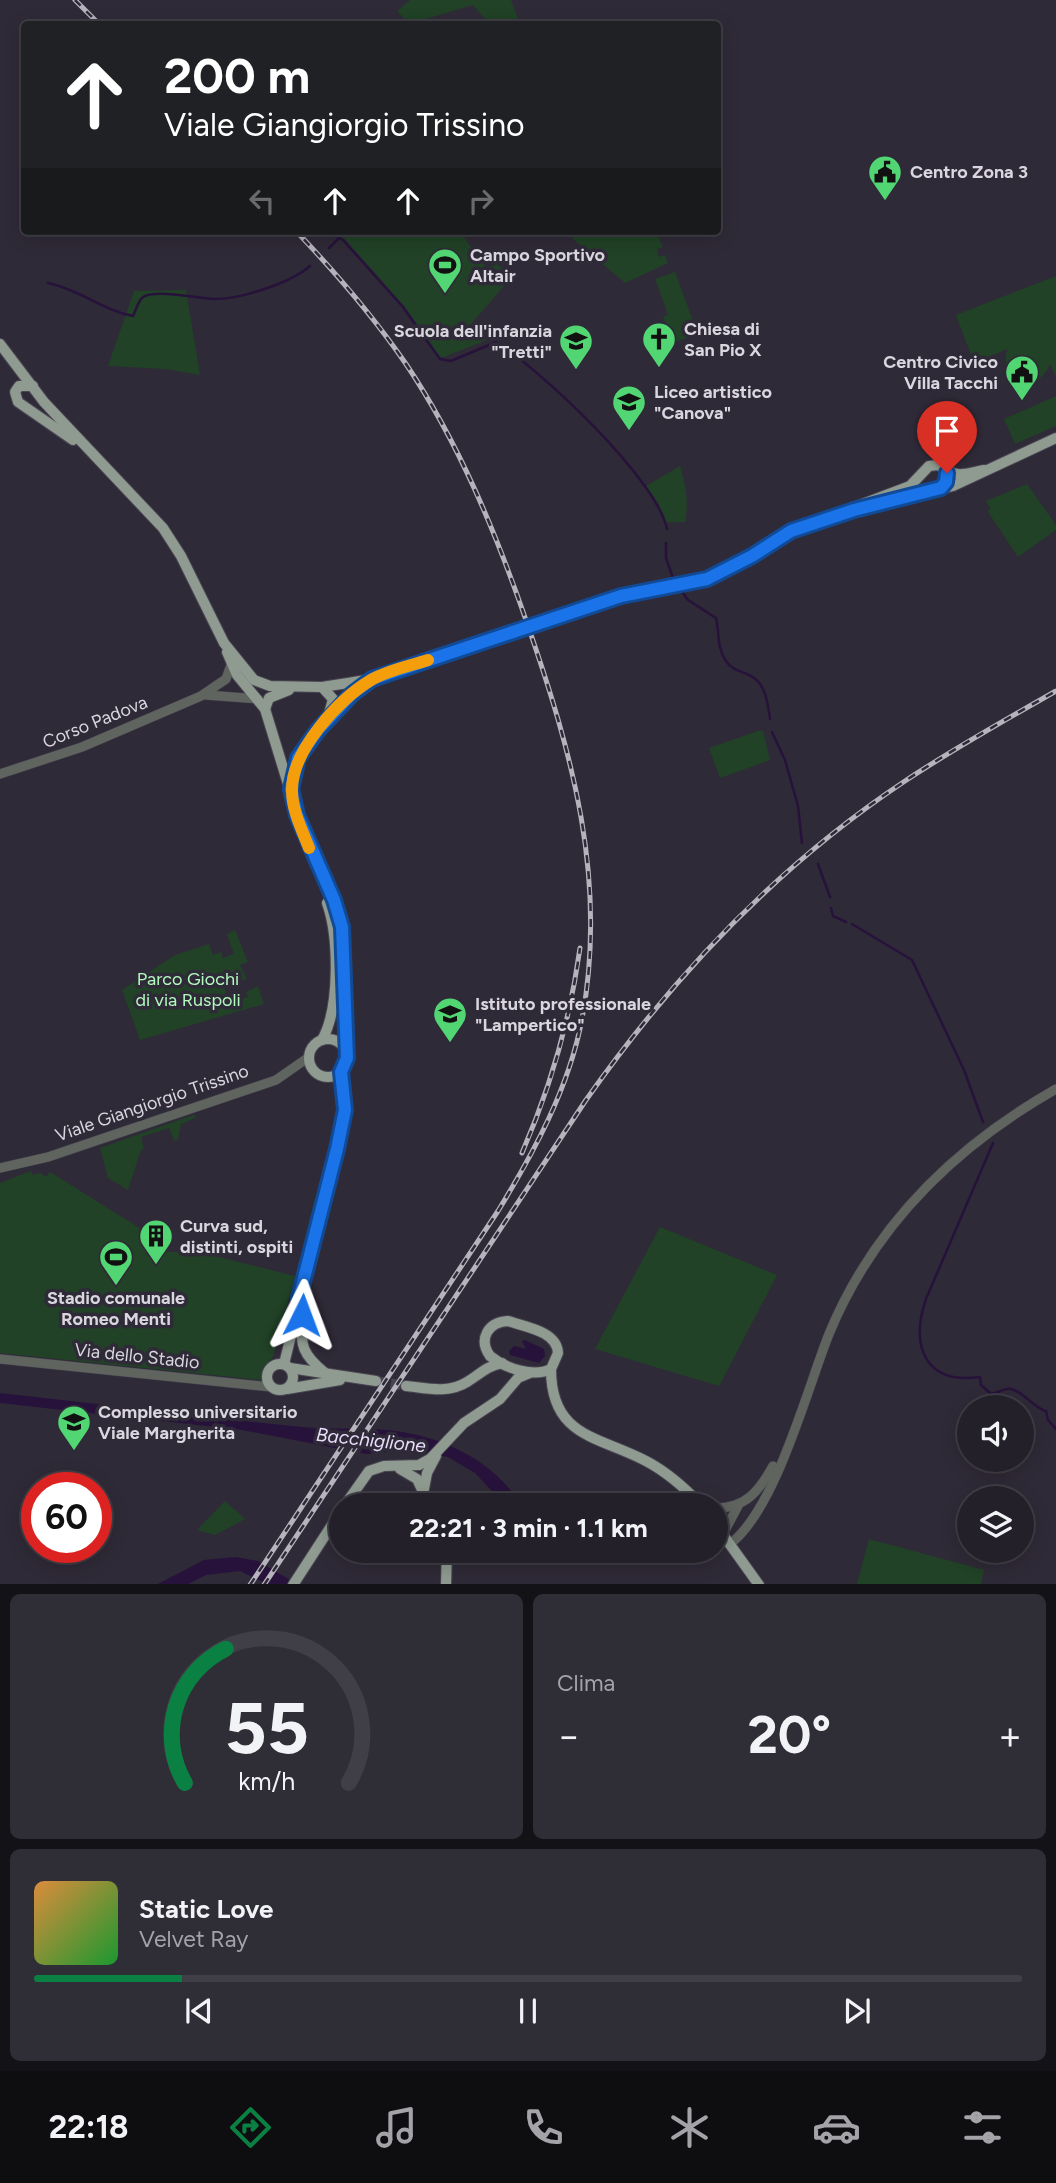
<!DOCTYPE html>
<html lang="it">
<head>
<meta charset="utf-8">
<style>
  body { margin:0; font-family:Figtree,sans-serif; background:#2f2d35; color:#f1f3f6; height:100vh; display:flex; flex-direction:column; font-size:26px; white-space:nowrap }
  * { box-sizing:border-box; margin:0 }
  p { font-size:23px; color:#a3a3a8 }
  .icon { flex:none; width:38px; height:38px; fill:none; stroke:currentColor; stroke-width:2; stroke-linecap:round; stroke-linejoin:round }
  .map { position:relative; height:1584px; overflow:hidden }
  .details { display:flex; flex-direction:column; gap:10px; padding:10px; background:#131217; flex:1 }
  .details>* { flex:none }
  .guide { position:absolute; left:21px; top:21px; width:700px; height:214px; border-radius:7px; box-shadow:0 4px 18px #0003,0 0 0 2px #403e46; background:#202124; color:#fff; overflow:hidden }
  .fabs { position:absolute; left:957px; top:1395px; display:grid; gap:14px }
  .fabs a { display:grid; place-items:center; width:77px; height:77px; border-radius:50%; background:#232029; box-shadow:0 4px 18px #0003,0 0 0 2px #403e46; font-size:35px }
  .speed { position:absolute; left:21px; top:1472px; display:flex; gap:14px; font-size:35px; font-weight:700; text-align:center }
  .speed>* { display:grid; place-content:center; width:91px; height:91px; border-radius:50%; background:#232029; box-shadow:0 4px 18px #0003,0 0 0 2px #403e46; line-height:1 }
  .speed .limit { border:10px solid #d22; background:#fff; color:#111 }
  .pin { position:absolute; display:grid; place-items:center; width:60px; height:60px; color:#fff; margin:-72px -30px; border-radius:50% 50% 50% 0; rotate:-45deg; box-shadow:0 0 7px #0007 }
  .pin .icon { rotate:45deg }
  .me { position:absolute; width:77px; margin:-38px; rotate:3deg; stroke-linejoin:round; filter:drop-shadow(0 0 5px #0008) }
  .turn { display:flex; align-items:center; gap:24px; height:147px; padding:0 28px; font-size:32px }
  .turn .icon { width:91px; height:91px; stroke-width:2.5 }
  .turn b { display:block; font-size:49px; line-height:60px }
  .lanes { display:flex; align-items:center; height:66px; padding:0 28px; background:#0003; justify-content:center; gap:35px; direction:ltr }
  .lanes .off { opacity:.35 }
  .big { font-size:52px; font-weight:700; line-height:1.1 }
  .details .card { flex:1; display:flex; flex-direction:column; justify-content:center; gap:10px; min-width:0; padding:0 24px; border-radius:10px; background:#2f2d35 }
  .details .dial { align-items:center; gap:0 }
  .dial svg { height:182px; overflow:visible; fill:none; stroke:#403e46; stroke-width:7; stroke-linecap:round; text-anchor:middle }
  .dial text { fill:#f1f3f6; stroke:none }
  .song { display:flex; align-items:center; gap:21px }
  .cover { width:84px; height:84px; border-radius:10px; background:linear-gradient(135deg,hsl(30 70% 55%),hsl(130 70% 35%)) }
  .played { height:7px; border-radius:4px; background:linear-gradient(90deg,#0b8043 15%,#403e46 15%) }
  .keys { display:flex; justify-content:space-around; direction:ltr }
  .heat { display:flex; justify-content:space-between; align-items:center; font-size:38px; direction:ltr }
  .details .tiles { flex:1; display:grid; gap:10px; grid-template-columns:1fr 1fr }
  .card:last-child { grid-column:span 2 }
  .trip { position:absolute; left:329px; top:1493px; width:399px; height:70px; border-radius:35px; background:#232029; box-shadow:0 4px 18px #0003,0 0 0 2px #403e46; font-weight:700; line-height:70px; text-align:center }
  .tabs { display:flex; height:112px; justify-content:space-around; align-items:center; background:#0e0d10; color:#a3a3a8 }
  .tabs .icon { width:49px; height:49px }
  .tabs .selected { color:#0b8043 }
  .tabs b { font-size:32px; color:#f1f3f6 }
  .map>svg:first-child { display:block }
  .green { fill:#214227 }
  .water { fill:#27123b }
  .pier { fill:#2f2a37 }
  .lines { fill:none; stroke-linecap:round; stroke-linejoin:round }
  .stream { stroke:#27123b; stroke-width:2.5 }
  .major-tunnel { stroke:#494450; stroke-width:10; stroke-dasharray:10 5; stroke-linecap:butt }
  .minor-casing { stroke:#4a4652; stroke-width:10 }
  .major-casing { stroke:#4a4652; stroke-width:12 }
  .minor { stroke:#5f645f; stroke-width:9 }
  .major { stroke:#8f9b91; stroke-width:10 }
  .rail-casing { stroke:#b7b3bd; stroke-width:5 }
  .rail { stroke:#2f2a37; stroke-width:2.5; stroke-dasharray:8; stroke-linecap:butt }
  .major-bridge-casing { stroke:#4a4652; stroke-width:12; stroke-linecap:butt }
  .major-bridge { stroke:#8f9b91; stroke-width:10 }
  .route-casing { stroke:#114b97; stroke-width:18 }
  .route { stroke:#1a73e8; stroke-width:12 }
  .slow { stroke:#f59e0b; stroke-width:12 }
  .labels { text-anchor:middle; dominant-baseline:central; stroke-width:7; stroke-linejoin:round; paint-order:stroke }
  .poi-label { font-size:18px; font-weight:bold; fill:#dad6df; stroke:#2f2a37; text-anchor:start }
  .street-label { font-size:18px; fill:#dad6df; stroke:#2f2a37 }
  .park-label { font-size:18px; fill:#b2f9bd; stroke:#2f2a37 }
  .water-label { font-size:19px; font-style:italic; fill:#eadefc; stroke:#2f2a37 }
</style>
</head>
<body>
<div class="map">
<svg width="1056" height="1585" viewBox="0 0 1056 1585">
  <rect width="100%" height="100%" fill="#2f2a37"/>
  <g class="green">
    <path d="M410,0H511L520,24H489L473,5L409,24L397,11Z"/>
    <path d="M338,231H459L487,268L497,264L512,277L471,324L487,340L444,357L438,356L404,306Z"/>
    <path d="M564,231H656L663,247L657,249L659,257L665,255L668,263L625,283Z"/>
    <path d="M675,272L698,334L672,343L663,316L668,315L655,279Z"/>
    <path d="M1056,276V377L1050,364C1037,396 999,383 1007,349L974,363L956,315Z"/>
    <path d="M186,290L200,375L165,369L108,366L134,291Z"/>
    <path d="M1056,396V426L1015,444L1004,419Z"/>
    <path d="M680,466C686,485 689,503 685,522H665L658,503L646,486Z"/>
    <path d="M1027,484L1056,525V530L1018,557L988,512L990,508L986,501Z"/>
    <path d="M758,731H763L770,760L720,778L709,748Z"/>
    <path d="M235,930L248,962L240,965L247,979L224,986L229,1002L248,997L246,992L258,986L264,1004L140,1040L122,990L175,955L209,944L213,955L221,952L223,958L234,954L227,934Z"/>
    <path d="M193,1115L197,1117L181,1124L178,1139L174,1141L169,1128L141,1137L144,1149L141,1150L128,1190L108,1178L100,1148Z"/>
    <path d="M31,1171L33,1175L40,1173L46,1177L50,1172L154,1237L153,1240L167,1252H198L295,1276L273,1357L261,1372L262,1380L0,1353V1183Z"/>
    <path d="M660,1227L777,1275L719,1386L595,1349Z"/>
    <path d="M225,1501L245,1519L215,1535L197,1530Z"/>
    <path d="M869,1539L984,1570L981,1584H857Z"/>
  </g>
  <g class="water">
    <path d="M525,1340L544,1349L545,1356L539,1363L510,1355L509,1351L514,1346L526,1349L522,1341Z"/>
    <path d="M0,1393C101,1404 201,1417 302,1427C347,1431 382,1424 428,1438C466,1449 500,1471 521,1505H505L475,1473L448,1457L406,1450L366,1454L242,1430L0,1403Z"/>
    <path d="M236,1557L258,1561L297,1584H267L240,1571L206,1575L188,1584L156,1585L204,1560Z"/>
  </g>
  <path class="pier" d="M353,1423L379,1424L358,1456L335,1450Z"/>
  <g class="lines">
    <g class="stream">
      <path d="M329,248L339,238L343,240L403,307L440,359L451,361L496,342C540,369 657,479 667,529"/>
      <path d="M48,283C81,290 102,310 133,316C136,310 138,301 143,297C154,289 200,298 213,299C238,300 291,283 310,266"/>
      <path d="M666,543V558L674,581"/>
      <path d="M678,586L688,600L716,618C720,634 716,646 726,661C733,672 745,671 754,678C766,686 768,705 770,719"/>
      <path d="M772,732L785,760L798,806L802,843"/>
      <path d="M818,864L830,897"/>
      <path d="M831,908L833,916L846,922"/>
      <path d="M852,924L912,960L964,1070L983,1122"/>
      <path d="M993,1143L926,1299C910,1346 925,1385 980,1377L981,1385L991,1394C997,1393 1001,1390 1007,1389C1020,1387 1033,1408 1046,1411L1048,1420L1056,1429"/>
    </g>
    <path class="major-tunnel" d="M376,1381L406,1386"/>
    <g class="minor-casing">
      <g id="minor">
        <path d="M206,695L258,699"/>
        <path d="M0,774L82,747L201,696L226,679L231,665"/>
        <path d="M0,1168L48,1157L276,1080L309,1057"/>
        <path d="M0,1359L271,1387"/>
        <path d="M716,1508C746,1508 759,1491 773,1466"/>
        <path d="M723,1534L738,1506"/>
        <path d="M730,1544C776,1509 807,1389 829,1334C874,1225 954,1147 1056,1089"/>
      </g>
    </g>
    <g class="major-casing">
      <g id="major">
        <path d="M0,344L44,402L163,528L181,556L224,643L254,680L270,686L322,687L348,683L372,679L494,638"/>
        <path d="M33,386H19L15,392L18,402L73,440"/>
        <path d="M880,504L953,486L1056,438"/>
        <path d="M600,603L642,590L715,576L791,531L910,486L929,466L938,465C959,478 960,475 984,470"/>
        <path d="M227,652L237,675L265,709L288,784"/>
        <path d="M322,687L333,699L328,717"/>
        <path d="M265,709L269,698L289,690"/>
        <circle cx="328" cy="1058" r="19"/>
        <path d="M322,1040C340,1008 339,937 327,903"/>
        <path d="M344,1048C346,1013 349,946 339,914C333,895 322,879 314,861C306,842 296,821 292,801C283,751 335,707 370,681"/>
        <path d="M301,1311C302,1343 298,1351 325,1373"/>
        <path d="M508,1321C525,1327 557,1331 558,1353L551,1369C533,1378 505,1368 490,1356C478,1339 488,1322 508,1321Z"/>
        <circle cx="280" cy="1377" r="13"/>
        <path d="M284,1364L337,1149L345,1110L341,1072"/>
        <path d="M290,1368L376,1381"/>
        <path d="M551,1369C551,1437 598,1436 646,1461C667,1472 685,1488 701,1505"/>
        <path d="M406,1386C426,1388 448,1394 467,1382C480,1374 487,1366 502,1363"/>
        <path d="M287,1389L340,1380"/>
        <path d="M400,1469L417,1479L429,1505"/>
        <path d="M424,1489L427,1473L436,1456"/>
        <path d="M345,1505L369,1471L384,1466L419,1465L430,1459L464,1423L500,1399L518,1378L530,1373"/>
        <path d="M716,1525L759,1585"/>
        <path d="M293,1585L341,1511"/>
        <path d="M446,1585L447,1550"/>
      </g>
    </g>
    <use href="#minor" class="minor"/>
    <use href="#major" class="major"/>
    <g class="rail-casing">
      <g id="rail">
        <path d="M75,0L99,24"/>
        <path d="M522,1153C551,1086 570,1021 580,948"/>
        <path d="M250,1585L498,1211C534,1152 569,1088 582,1019C608,880 572,753 527,623C496,533 459,443 406,364C373,316 336,273 296,231"/>
        <path d="M264,1585L586,1100C674,975 777,866 905,781C953,749 1005,720 1056,691"/>
      </g>
    </g>
    <use href="#rail" class="rail"/>
    <g class="major-bridge-casing">
      <path id="major-bridge" d="M494,638L600,603"/>
    </g>
    <use href="#major-bridge" class="major-bridge"/>
  </g>
  <g class="lines">
    <g class="route-casing">
      <path id="route" d="M302,1315L299,1298L337,1149L345,1110L341,1072L347,1058L342,927L334,900L297,815L291,789L298,758L318,730L352,694L372,679L621,596L707,579L752,556L791,531L854,510L941,488L946,482L947,473"/>
    </g>
    <use href="#route" class="route"/>
    <path class="slow" d="M309,848C302,830 292,810 292,791C291,751 339,699 371,680C388,670 410,666 428,660"/>
  </g>
  <defs>
    <g id="civic-pin" transform="scale(1.75)"><path d="M0 17L-7.5 6A9.5 9.5 0 1 1 7.5 6Z" fill="#52d673" stroke="#2f2a37"/><path d="M-.6-6.5H3V-4.5H.6V-3L4-1V1h2V6H-6V1h2V-1L-.6-3ZM-1.2 2.5V6h2.4V2.5Z" fill="#111"/></g>
    <g id="stadium-pin" transform="scale(1.75)"><path d="M0 17L-7.5 6A9.5 9.5 0 1 1 7.5 6Z" fill="#52d673" stroke="#2f2a37"/><path d="M0-5a6.5 5 0 1 0 0 10a6.5 5 0 1 0 0-10ZM-3.5-1.8h7v3.6h-7Z" fill="#111"/></g>
    <g id="church-pin" transform="scale(1.75)"><path d="M0 17L-7.5 6A9.5 9.5 0 1 1 7.5 6Z" fill="#52d673" stroke="#2f2a37"/><path d="M-1.2-6h2.4v3.5h3.3v2.4h-3.3V6h-2.4V-.1h-3.3v-2.4h3.3Z" fill="#111"/></g>
    <g id="school-pin" transform="scale(1.75)"><path d="M0 17L-7.5 6A9.5 9.5 0 1 1 7.5 6Z" fill="#52d673" stroke="#2f2a37"/><path d="M0-5L7-2L0 1L-7-2ZM-4 1L0 2.5L4 1V4Q0 6-4 4Z" fill="#111"/></g>
    <g id="building-pin" transform="scale(1.75)"><path d="M0 17L-7.5 6A9.5 9.5 0 1 1 7.5 6Z" fill="#52d673" stroke="#2f2a37"/><path d="M-4-6H4V6H1V3H-1V6H-4ZM-2.5-4.3h1.7v1.8h-1.7ZM.8-4.3h1.7v1.8H.8ZM-2.5-1h1.7V.8h-1.7ZM.8-1h1.7V.8H.8Z" fill="#111"/></g>
    <g id="university-pin" transform="scale(1.75)"><path d="M0 17L-7.5 6A9.5 9.5 0 1 1 7.5 6Z" fill="#52d673" stroke="#2f2a37"/><path d="M0-5L7-2L0 1L-7-2ZM-4 1L0 2.5L4 1V4Q0 6-4 4Z" fill="#111"/></g>
  </defs>
  <g fill-rule="evenodd">
    <use href="#civic-pin" x="885" y="172"/>
    <use href="#stadium-pin" x="445" y="265"/>
    <use href="#church-pin" x="659" y="339"/>
    <use href="#school-pin" x="576" y="341"/>
    <use href="#civic-pin" x="1022" y="372"/>
    <use href="#school-pin" x="629" y="402"/>
    <use href="#school-pin" x="450" y="1014"/>
    <use href="#building-pin" x="156" y="1236"/>
    <use href="#stadium-pin" x="116" y="1257"/>
    <use href="#university-pin" x="74" y="1422"/>
  </g>
  <g class="labels">
    <g class="poi-label">
      <text x="910" y="172">Centro Zona 3</text>
      <text x="470" y="255">Campo Sportivo<tspan x="470" dy="21">Altair</tspan></text>
      <text x="684" y="329">Chiesa di<tspan x="684" dy="21">San Pio X</tspan></text>
      <text x="552" y="331" text-anchor="end">Scuola dell'infanzia<tspan x="552" dy="21">"Tretti"</tspan></text>
      <text x="998" y="362" text-anchor="end">Centro Civico<tspan x="998" dy="21">Villa Tacchi</tspan></text>
      <text x="654" y="392">Liceo artistico<tspan x="654" dy="21">"Canova"</tspan></text>
      <text x="475" y="1004">Istituto professionale<tspan x="475" dy="21">"Lampertico"</tspan></text>
      <text x="180" y="1226">Curva sud,<tspan x="180" dy="21">distinti, ospiti</tspan></text>
      <text x="116" y="1298" text-anchor="middle">Stadio comunale<tspan x="116" dy="21">Romeo Menti</tspan></text>
      <text x="98" y="1412">Complesso universitario<tspan x="98" dy="21">Viale Margherita</tspan></text>
    </g>
    <g class="street-label">
      <text transform="translate(95 722) rotate(-22)">Corso Padova</text>
      <text transform="translate(152 1103) rotate(-19)">Viale Giangiorgio Trissino</text>
      <text transform="translate(137 1356) rotate(6)">Via dello Stadio</text>
    </g>
    <g class="park-label">
      <text x="188" y="979">Parco Giochi<tspan x="188" dy="21">di via Ruspoli</tspan></text>
    </g>
    <g class="water-label">
      <text transform="translate(371 1440) rotate(6)">Bacchiglione</text>
    </g>
  </g>
</svg>
<div class="fabs">
<a><svg class="icon" aria-label="sound" viewBox="0 0 24 24"><path d="M4 9h4l5-4v14l-5-4H4zM17 9q2 3 0 6"/></svg></a>
<a><svg class="icon" aria-label="layers" viewBox="0 0 24 24"><path d="M12 4l9 5-9 5-9-5zM3 14l9 5 9-5"/></svg></a>
</div>
<div class="speed"><div class="limit">60</div></div>
<div class="pin" style="left:947px;top:473px;background:#d93025"><svg class="icon" aria-label="arrive" viewBox="0 0 24 24"><path d="M6 21V4h12l-3 4 3 4H6"/></svg></div>
<svg class="me" style="left:302px;top:1315px" viewBox="-20 -20 40 40"><path d="M0-17L14 15 0 8-14 15z" fill="#1a73e8" stroke="#fff" stroke-width="4"/></svg>
<div class="trip">22:21 · 3 min · 1.1 km</div>
<div class="guide">
<div class="turn"><svg class="icon" aria-label="ahead" viewBox="0 0 24 24"><path d="M12 20V5M6 11l6-6 6 6"/></svg><div><b>200 m</b>Viale Giangiorgio Trissino</div></div>
<div class="lanes"><svg class="icon off" aria-label="left" viewBox="0 0 24 24"><path d="M17 20v-9H6M10 6l-5 5 5 5"/></svg><svg class="icon" aria-label="ahead" viewBox="0 0 24 24"><path d="M12 20V5M6 11l6-6 6 6"/></svg><svg class="icon" aria-label="ahead" viewBox="0 0 24 24"><path d="M12 20V5M6 11l6-6 6 6"/></svg><svg class="icon off" aria-label="right" viewBox="0 0 24 24"><path d="M7 20v-9h11M14 6l5 5-5 5"/></svg></div>
</div>
</div>
<section class="details">
<div class="tiles">
<div class="card dial"><svg viewBox="0 0 100 80">
<path d="M14 69A42 42 0 1 1 86 69"/>
<path d="M14 69A42 42 0 0 1 32 10" stroke="#0b8043"/>
<text x="50" y="56" font-size="32" font-weight="700">55</text>
<text x="50" y="72" font-size="11">km/h</text>
</svg></div>
<div class="card"><p>Clima</p>
<div class="heat"><a>−</a><b class="big">20°</b><a>+</a></div>
</div>
<div class="card">
<div class="song"><i class="cover"></i><div><b>Static Love</b><p>Velvet Ray</p></div></div>
<div class="played"></div>
<div class="keys"><svg class="icon" aria-label="previous" viewBox="0 0 24 24"><path d="M18 5L8 12l10 7zM5 5v14"/></svg><svg class="icon" aria-label="pause" viewBox="0 0 24 24"><path d="M8 5v14M16 5v14"/></svg><svg class="icon" aria-label="next" viewBox="0 0 24 24"><path d="M6 5l10 7-10 7zM19 5v14"/></svg></div>
</div>
</div>
</section>
<nav class="tabs">
<b>22:18</b>
<svg class="icon selected" aria-label="directions" viewBox="0 0 24 24"><path d="M12 3l9 9-9 9-9-9zM9 14v-3h6M13 9l2 2-2 2"/></svg>
<svg class="icon" aria-label="music" viewBox="0 0 24 24"><path d="M9 18V5l10-2v13"/><circle cx="6" cy="18" r="3"/><circle cx="16" cy="16" r="3"/></svg>
<svg class="icon" aria-label="phone" viewBox="0 0 24 24"><path d="M5 4h4l2 5-3 2q2 4 5 5l2-3 5 2v4C11 20 4 13 5 4z"/></svg>
<svg class="icon" aria-label="climate" viewBox="0 0 24 24"><path d="M12 3v18M4 7l16 10M4 17L20 7"/></svg>
<svg class="icon" aria-label="car" viewBox="0 0 24 24"><path d="M5 17H2v-5l4-1 3-4h7l3 4 3 1v5h-3M9 17h6M6 11h13"/><circle cx="7" cy="17" r="2"/><circle cx="17" cy="17" r="2"/></svg>
<svg class="icon" aria-label="filters" viewBox="0 0 24 24"><path d="M4 7h16M4 17h16"/><circle cx="9" cy="7" r="2"/><circle cx="15" cy="17" r="2"/></svg>
</nav>
</body>
</html>
